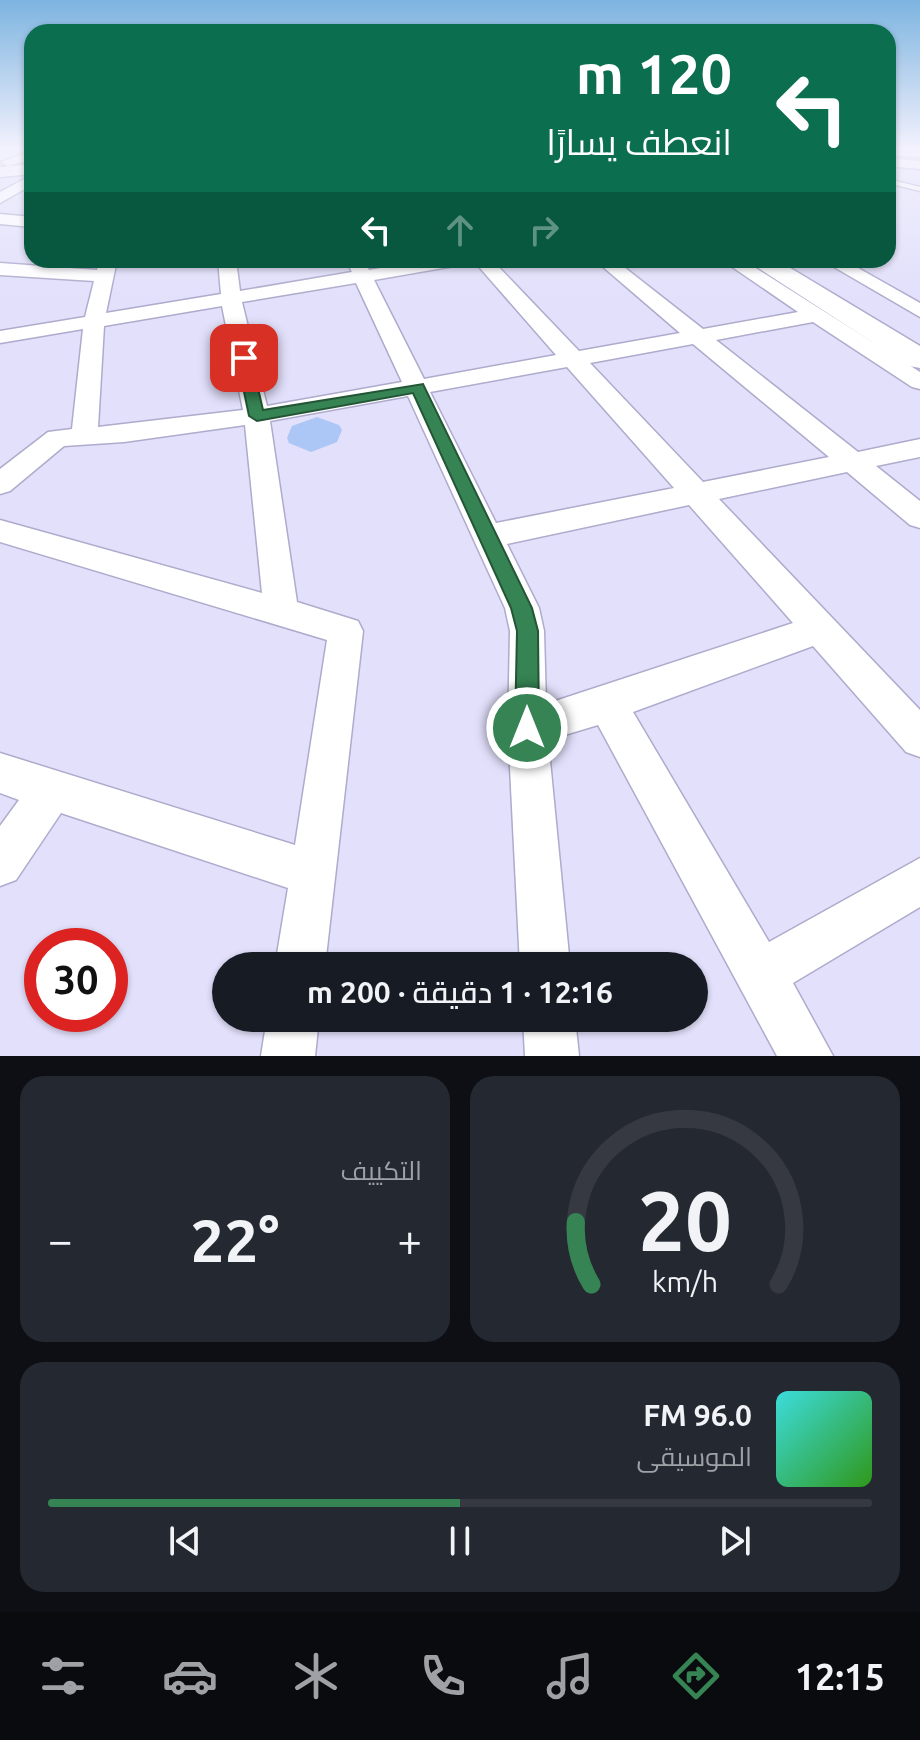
<!DOCTYPE html>
<html lang="ar">
<head>
<meta charset="utf-8">
<style>
  body { margin:0; font-family:Ubuntu,Cairo,sans-serif; background:#242831; color:#f1f3f6; direction:rtl; height:100vh; display:flex; flex-direction:column; font-size:30px; white-space:nowrap }
  * { box-sizing:border-box; margin:0 }
  p { font-size:26px; color:#9ea1a6 }
  .icon { flex:none; width:44px; height:44px; fill:none; stroke:currentColor; stroke-width:2; stroke-linecap:round; stroke-linejoin:round }
  .map { position:relative; height:1056px; overflow:hidden; direction:ltr }
  .panel { display:flex; flex-direction:column; gap:20px; padding:20px; background:#0d0f14; flex:1 }
  .panel>* { flex:none }
  .banner { position:absolute; left:24px; top:24px; width:872px; height:244px; border-radius:24px; box-shadow:0 2px 6px #0004; direction:rtl; background:#0b6e4f; color:#fff; overflow:hidden }
  .speed { position:absolute; left:24px; top:928px; display:flex; gap:16px; font-size:40px; font-weight:700; text-align:center }
  .speed>* { display:grid; place-content:center; width:104px; height:104px; border-radius:50%; background:#171b24; box-shadow:0 2px 6px #0004; line-height:1 }
  .speed .limit { border:12px solid #d22; background:#fff; color:#111 }
  .pin { position:absolute; display:grid; place-items:center; width:68px; height:68px; color:#fff; margin:-34px; border-radius:16px; box-shadow:0 4px 12px #0006 }
  .me { position:absolute; width:88px; margin:-44px; rotate:0deg; stroke-linejoin:round; filter:drop-shadow(0 0 6px #0008) }
  .turn { display:flex; align-items:center; gap:28px; height:168px; padding:0 32px; font-size:36px }
  .turn .icon { width:104px; height:104px; stroke-width:2.5 }
  .turn b { display:block; font-size:56px; line-height:68px }
  .lanes { display:flex; align-items:center; height:76px; padding:0 32px; background:#0003; justify-content:center; gap:40px; direction:ltr }
  .lanes .off { opacity:.35 }
  .big { font-size:60px; font-weight:600; line-height:1.1 }
  .panel .card { flex:1; display:flex; flex-direction:column; justify-content:center; gap:12px; min-width:0; padding:0 28px; border-radius:24px; background:#242831 }
  .panel .dial { align-items:center; gap:0 }
  .dial svg { height:208px; overflow:visible; fill:none; stroke:#363941; stroke-width:7; stroke-linecap:round; text-anchor:middle }
  .dial text { fill:#f1f3f6; stroke:none }
  .song { display:flex; align-items:center; gap:24px }
  .cover { width:96px; height:96px; border-radius:12px; background:linear-gradient(135deg,hsl(180 70% 55%),hsl(110 70% 35%)) }
  .played { height:8px; border-radius:4px; background:linear-gradient(90deg,#368353 50%,#363941 50%) }
  .keys { display:flex; justify-content:space-around; direction:ltr }
  .heat { display:flex; justify-content:space-between; align-items:center; font-size:44px; direction:ltr }
  .panel .tiles { flex:1; display:grid; gap:20px; grid-template-columns:1fr 1fr }
  .card:last-child { grid-column:span 2 }
  .trip { position:absolute; left:212px; top:952px; width:496px; height:80px; border-radius:40px; background:#171b24; box-shadow:0 2px 6px #0004; font-weight:600; line-height:80px; text-align:center; direction:rtl }
  .dock { display:flex; height:128px; justify-content:space-around; align-items:center; background:#090b0e; color:#9ea1a6 }
  .dock .icon { width:56px; height:56px }
  .dock .current { color:#368353 }
  .dock b { font-size:36px; color:#f1f3f6 }
  .map>svg:first-child { display:block }
  .building { fill:#acc6f6 }
  .lines { fill:none; stroke-linecap:round; stroke-linejoin:round }
  .service-casing { stroke:#aeabcc; stroke-width:3 }
  .minor-casing { stroke:#aeabcc; stroke-width:3 }
  .tertiary-casing { stroke:#aeabcc; stroke-width:3 }
  .secondary-casing { stroke:#aeabcc; stroke-width:3 }
  .service { fill:#fff; fill-rule:evenodd }
  .minor { fill:#fff; fill-rule:evenodd }
  .tertiary { fill:#fff; fill-rule:evenodd }
  .secondary { fill:#fff; fill-rule:evenodd }
  .route { fill:#368353; stroke:#235536; stroke-width:2 }
</style>
</head>
<body>
<div class="map">
<svg width="920" height="1056" viewBox="0 0 920 1056">
  <rect width="100%" height="100%" fill="#e2e0fb"/>
  <path class="building" d="M317,417L339,425L342,430L337,442L311,452L289,443L287,438L292,426Z"/>
  <g class="lines">
    <g class="service-casing">
      <path id="service" d="M888,179L920,187V191L888,183Z"/>
    </g>
    <g class="minor-casing">
      <g id="minor">
        <path d="M32,151V159L8,166L1,162Z"/>
        <path d="M888,158L920,161V169L888,166Z"/>
        <path d="M32,175V185L0,203V192Z"/>
        <path d="M0,214L32,217V227L0,224Z"/>
        <path d="M99,260H117L106,313L221,294L218,260H236L240,291L352,272L346,260H364L369,270L427,260H469L460,265L374,280L424,379L556,355L473,260H492L579,351L680,333L595,260H615L703,329L798,312L722,260H743L920,372V389L912,387L813,322L716,340L858,452L920,439V457L876,466L920,501V528L910,525L847,472L719,499L920,710V757L906,752L813,646L633,712L769,942L920,858V907L793,983L833,1056H777L598,725L548,740L570,966H520L508,728L510,631L505,608L408,396L270,421L297,602L358,621L363,631L325,966H275L288,888L61,813L16,880L0,886V826L19,800L0,793V753L295,845L327,640L0,542V520L262,593L245,425L124,442L64,446L10,491L0,494V469L48,432L72,429L83,329L0,343V331L85,317L94,281L0,275V263L97,270ZM356,283L402,382L267,406L242,302ZM222,306L243,410L98,427L104,326ZM693,344L829,457L703,482L590,363ZM567,367L674,488L496,523L430,392ZM689,505L793,623L546,704L544,631L539,608L507,544Z"/>
        <path d="M822,260H844L920,303V317Z"/>
        <path d="M267,1018H319L315,1056H261Z"/>
        <path d="M523,1018H575L579,1056H525Z"/>
      </g>
    </g>
    <g class="tertiary-casing">
      <path id="tertiary" d="M32,164V174L0,177V167Z"/>
    </g>
    <g class="secondary-casing">
      <g id="secondary">
        <path d="M888,147H920V157L888,155Z"/>
        <path d="M746,260H777L920,346V368L909,366Z"/>
      </g>
    </g>
    <use href="#service" class="service"/>
    <use href="#minor" class="minor"/>
    <use href="#tertiary" class="tertiary"/>
    <use href="#secondary" class="secondary"/>
  </g>
  <linearGradient id="sky" x2="0" y2="1"><stop stop-color="#7db4e0"/><stop offset="0.5" stop-color="#f2f1fd"/><stop offset="1" stop-color="#f2f1fd" stop-opacity="0"/></linearGradient>
  <rect width="920" height="295" fill="url(#sky)"/>
  <path class="route" d="M244,354L251,358L263,410L423,384L532,608L538,631L539,728L536,736L527,739L519,736L515,728L517,631L511,608L413,393L257,421L249,416L237,358Z"/>
</svg>
<div class="speed"><div class="limit">30</div></div>
<div class="pin" style="left:244px;top:358px;background:#d93025"><svg class="icon" aria-label="arrive" viewBox="0 0 24 24"><path d="M6 21V4h12l-3 4 3 4H6"/></svg></div>
<svg class="me" style="left:527px;top:728px" viewBox="-20 -20 40 40"><circle r="17" fill="#368353" stroke="#fff" stroke-width="3"/><path d="M0-11L8 9 0 5-8 9z" fill="#fff"/></svg>
<div class="trip">12:16 · 1 دقيقة · 200 m</div>
<div class="banner">
<div class="turn"><svg class="icon" aria-label="left" viewBox="0 0 24 24"><path d="M17 20v-9H6M10 6l-5 5 5 5"/></svg><div><b>120 m</b>انعطف يسارًا</div></div>
<div class="lanes"><svg class="icon" aria-label="left" viewBox="0 0 24 24"><path d="M17 20v-9H6M10 6l-5 5 5 5"/></svg><svg class="icon off" aria-label="ahead" viewBox="0 0 24 24"><path d="M12 20V5M6 11l6-6 6 6"/></svg><svg class="icon off" aria-label="right" viewBox="0 0 24 24"><path d="M7 20v-9h11M14 6l5 5-5 5"/></svg></div>
</div>
</div>
<section class="panel">
<div class="tiles">
<div class="card dial"><svg viewBox="0 0 100 80">
<path d="M14 69A42 42 0 1 1 86 69"/>
<path d="M14 69A42 42 0 0 1 8 45" stroke="#368353"/>
<text x="50" y="56" font-size="32" font-weight="700">20</text>
<text x="50" y="72" font-size="11">km/h</text>
</svg></div>
<div class="card"><p>التكييف</p>
<div class="heat"><a>−</a><b class="big">22°</b><a>+</a></div>
</div>
<div class="card">
<div class="song"><i class="cover"></i><div><b>96.0 FM</b><p>الموسيقى</p></div></div>
<div class="played"></div>
<div class="keys"><svg class="icon" aria-label="previous" viewBox="0 0 24 24"><path d="M18 5L8 12l10 7zM5 5v14"/></svg><svg class="icon" aria-label="pause" viewBox="0 0 24 24"><path d="M8 5v14M16 5v14"/></svg><svg class="icon" aria-label="next" viewBox="0 0 24 24"><path d="M6 5l10 7-10 7zM19 5v14"/></svg></div>
</div>
</div>
</section>
<nav class="dock">
<b>12:15</b>
<svg class="icon current" aria-label="directions" viewBox="0 0 24 24"><path d="M12 3l9 9-9 9-9-9zM9 14v-3h6M13 9l2 2-2 2"/></svg>
<svg class="icon" aria-label="music" viewBox="0 0 24 24"><path d="M9 18V5l10-2v13"/><circle cx="6" cy="18" r="3"/><circle cx="16" cy="16" r="3"/></svg>
<svg class="icon" aria-label="phone" viewBox="0 0 24 24"><path d="M5 4h4l2 5-3 2q2 4 5 5l2-3 5 2v4C11 20 4 13 5 4z"/></svg>
<svg class="icon" aria-label="climate" viewBox="0 0 24 24"><path d="M12 3v18M4 7l16 10M4 17L20 7"/></svg>
<svg class="icon" aria-label="car" viewBox="0 0 24 24"><path d="M5 17H2v-5l4-1 3-4h7l3 4 3 1v5h-3M9 17h6M6 11h13"/><circle cx="7" cy="17" r="2"/><circle cx="17" cy="17" r="2"/></svg>
<svg class="icon" aria-label="filters" viewBox="0 0 24 24"><path d="M4 7h16M4 17h16"/><circle cx="9" cy="7" r="2"/><circle cx="15" cy="17" r="2"/></svg>
</nav>
</body>
</html>
